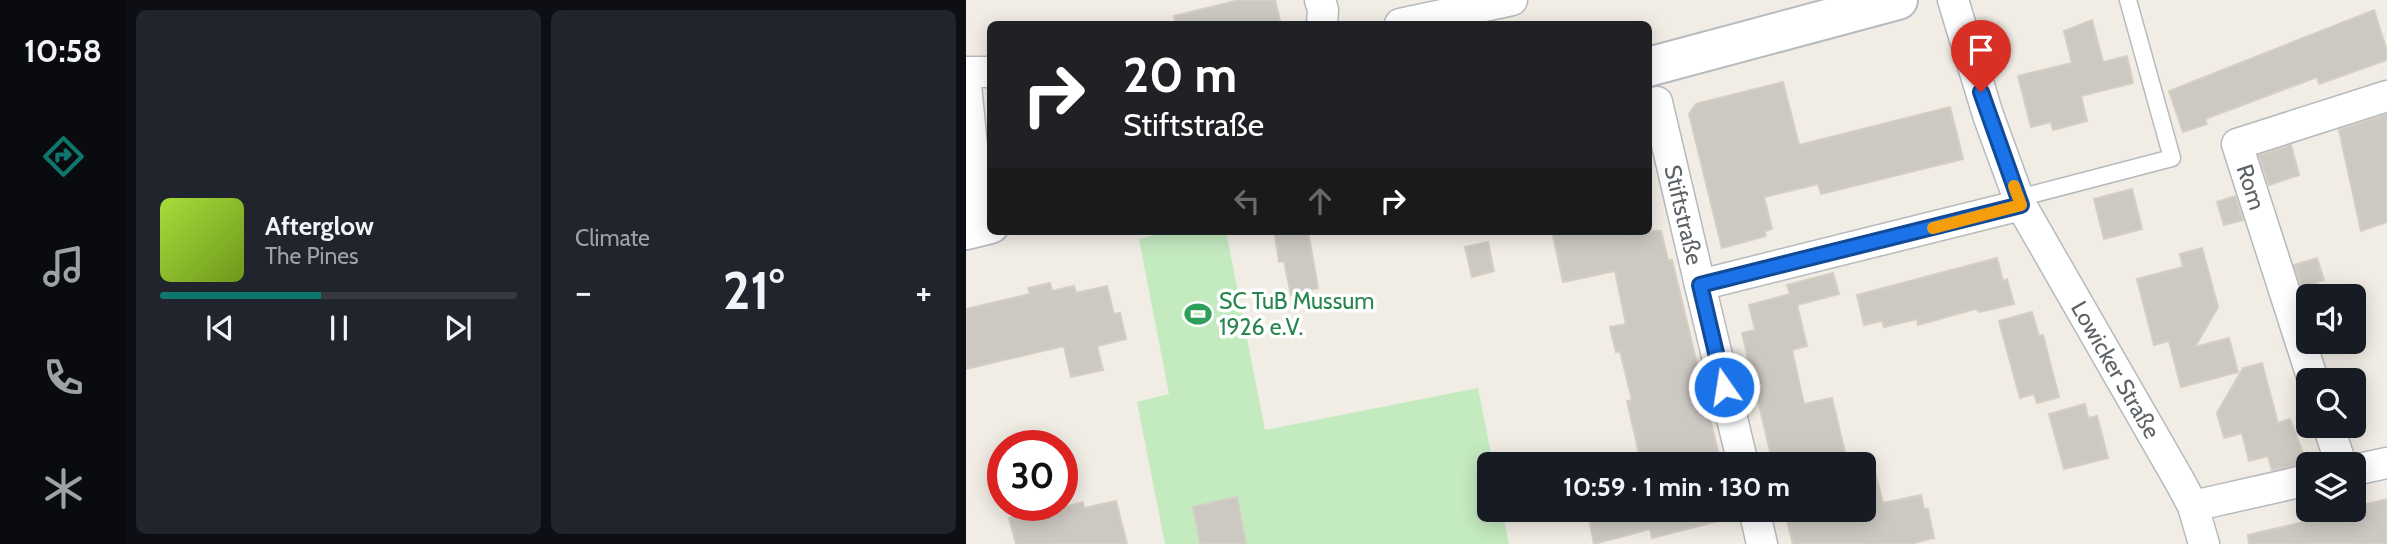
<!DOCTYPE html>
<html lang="en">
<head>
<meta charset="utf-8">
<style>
  body { margin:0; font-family:Cabin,sans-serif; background:#20242c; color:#f1f3f6; height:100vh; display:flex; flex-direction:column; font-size:26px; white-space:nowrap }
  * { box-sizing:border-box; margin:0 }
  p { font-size:23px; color:#9ea1a6 }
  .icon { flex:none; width:38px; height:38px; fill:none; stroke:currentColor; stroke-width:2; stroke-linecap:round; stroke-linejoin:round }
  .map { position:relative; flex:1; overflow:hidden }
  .drawer { display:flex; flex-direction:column; gap:10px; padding:10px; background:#0d0f14; width:840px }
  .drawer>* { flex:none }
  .hud { position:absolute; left:21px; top:21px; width:665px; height:214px; border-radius:10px; box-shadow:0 4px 18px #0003; background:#202124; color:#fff; overflow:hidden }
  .controls { position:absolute; left:1330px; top:284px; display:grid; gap:14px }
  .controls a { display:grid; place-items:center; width:70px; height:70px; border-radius:10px; background:#171b24; box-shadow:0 4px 18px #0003; font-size:35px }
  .speed { position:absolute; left:21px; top:430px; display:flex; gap:14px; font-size:35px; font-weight:700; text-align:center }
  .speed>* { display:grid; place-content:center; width:91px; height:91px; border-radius:50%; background:#171b24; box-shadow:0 4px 18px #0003; line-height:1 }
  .speed .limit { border:10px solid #d22; background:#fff; color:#111 }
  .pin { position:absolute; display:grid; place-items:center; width:60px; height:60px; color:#fff; margin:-72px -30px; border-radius:50% 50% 50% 0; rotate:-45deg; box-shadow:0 0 7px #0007 }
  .pin .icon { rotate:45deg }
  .me { position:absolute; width:77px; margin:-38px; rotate:347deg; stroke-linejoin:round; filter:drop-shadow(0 0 5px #0008) }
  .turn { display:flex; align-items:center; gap:24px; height:147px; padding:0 21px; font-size:32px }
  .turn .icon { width:91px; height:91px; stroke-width:2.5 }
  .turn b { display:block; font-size:49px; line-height:60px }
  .lanes { display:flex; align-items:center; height:66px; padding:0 21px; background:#0003; justify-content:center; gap:35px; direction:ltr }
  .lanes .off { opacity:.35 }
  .big { font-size:52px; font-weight:700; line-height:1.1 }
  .drawer .tile { flex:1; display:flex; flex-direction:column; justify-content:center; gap:10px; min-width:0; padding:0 24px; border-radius:10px; background:#20242c }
  .song { display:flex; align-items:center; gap:21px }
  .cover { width:84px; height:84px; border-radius:10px; background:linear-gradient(135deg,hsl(80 70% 55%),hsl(80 70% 35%)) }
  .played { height:7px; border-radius:4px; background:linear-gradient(90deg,#0f766e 45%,#363941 45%) }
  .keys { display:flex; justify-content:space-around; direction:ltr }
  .heat { display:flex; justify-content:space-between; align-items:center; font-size:38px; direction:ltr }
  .drawer .tiles { flex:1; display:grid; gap:10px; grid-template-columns:repeat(2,1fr) }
  .trip { position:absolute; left:511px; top:452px; width:399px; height:70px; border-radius:10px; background:#171b24; box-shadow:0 4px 18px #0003; font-weight:700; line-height:70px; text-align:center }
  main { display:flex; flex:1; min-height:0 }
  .dock { display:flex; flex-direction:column; width:126px; justify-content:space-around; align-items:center; background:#090b0e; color:#9ea1a6 }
  .dock .icon { width:49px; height:49px }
  .dock .on { color:#0f766e }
  .dock b { font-size:32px; color:#f1f3f6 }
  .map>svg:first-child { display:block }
  .grass { fill:#c4eac0 }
  .building { fill:#ccc8c2; stroke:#d6cec3; stroke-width:2 }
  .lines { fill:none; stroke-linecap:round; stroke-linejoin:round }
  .service-casing { stroke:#b6b9bd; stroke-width:19 }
  .minor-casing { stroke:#b6b9bd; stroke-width:33 }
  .secondary-casing { stroke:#b7bbc0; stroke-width:42 }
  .service { stroke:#fff; stroke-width:16 }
  .minor { stroke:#fff; stroke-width:30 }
  .secondary { stroke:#fff; stroke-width:38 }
  .route-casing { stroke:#114b97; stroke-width:18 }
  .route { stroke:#1a73e8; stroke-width:12 }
  .slow { stroke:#f59e0b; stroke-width:12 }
  .labels { text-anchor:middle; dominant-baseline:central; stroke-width:7; stroke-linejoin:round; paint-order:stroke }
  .street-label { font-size:23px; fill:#5d6267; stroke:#fff }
  .leisure-label { font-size:23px; fill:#27864d; stroke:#fff; text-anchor:start }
</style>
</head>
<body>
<main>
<nav class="dock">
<b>10:58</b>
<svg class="icon on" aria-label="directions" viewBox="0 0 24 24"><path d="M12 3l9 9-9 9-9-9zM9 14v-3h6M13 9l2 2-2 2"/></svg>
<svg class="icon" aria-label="music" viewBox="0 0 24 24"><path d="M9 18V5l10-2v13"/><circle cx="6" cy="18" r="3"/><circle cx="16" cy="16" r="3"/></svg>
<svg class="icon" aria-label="phone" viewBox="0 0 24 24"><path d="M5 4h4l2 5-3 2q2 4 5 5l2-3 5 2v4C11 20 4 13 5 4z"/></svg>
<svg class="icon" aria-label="climate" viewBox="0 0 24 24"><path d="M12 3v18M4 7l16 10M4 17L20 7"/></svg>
</nav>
<section class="drawer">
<div class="tiles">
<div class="tile">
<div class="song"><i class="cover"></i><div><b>Afterglow</b><p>The Pines</p></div></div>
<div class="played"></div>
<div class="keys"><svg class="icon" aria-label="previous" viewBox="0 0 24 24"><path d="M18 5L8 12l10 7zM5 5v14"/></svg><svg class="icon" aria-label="pause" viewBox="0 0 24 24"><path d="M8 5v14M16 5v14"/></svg><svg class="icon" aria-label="next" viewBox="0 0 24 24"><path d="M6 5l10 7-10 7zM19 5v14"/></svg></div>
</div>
<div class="tile"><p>Climate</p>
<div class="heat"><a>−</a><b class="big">21°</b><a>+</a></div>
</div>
</div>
</section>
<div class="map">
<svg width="1421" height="544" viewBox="0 0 1421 544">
  <rect width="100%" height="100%" fill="#f1ede5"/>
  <path class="grass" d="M205,231H260L299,430L512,388L527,464H523V509H536L543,544H199L171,402L203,394L173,239Z"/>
  <g class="building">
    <path d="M273,0H309L315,24H209L208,16Z"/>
    <path d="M1408,10L1421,51V60L1353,84L1351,77L1239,119L1241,124L1217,132L1203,91Z"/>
    <path d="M1126,20L1137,62L1161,56L1167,83L1115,96L1121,121L1087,130L1085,122L1065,127L1052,76L1106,63L1098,31Z"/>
    <path d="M817,82L833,145L984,107L997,159L855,194L852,184L798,197L806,229L799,231L800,236L756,248L723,114L730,104Z"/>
    <path d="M1421,114V222L1395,231L1373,130Z"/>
    <path d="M1325,145L1333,175L1303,185L1293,155Z"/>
    <path d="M1166,189L1176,229L1138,239L1128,199Z"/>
    <path d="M1269,196L1277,220L1258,225L1251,202Z"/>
    <path d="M327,231H342L352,288L325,295L318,261L313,262L309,235Z"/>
    <path d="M586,231H695L702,260H706L755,464H698L697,457L675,462L661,401L666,400L654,351L650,352L644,327L660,324L649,271L597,282Z"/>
    <path d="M522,242L528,271L506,277L499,247Z"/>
    <path d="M1236,248L1252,307L1229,347L1263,338L1272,372L1215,387L1203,341L1188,345L1171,279L1217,267L1214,254Z"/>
    <path d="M1031,258L1037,281L1041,279L1048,304L1014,312L1009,309L952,325L951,319L918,327L916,321L898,325L891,295Z"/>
    <path d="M1351,258L1358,280L1336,288L1328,265Z"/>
    <path d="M867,273L873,294L831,305L841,346L826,350L838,404L866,398L879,452L848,459L849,464H807L776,333L789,330L783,305L824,294L821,285Z"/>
    <path d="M84,283L86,291L108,286L110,293L141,286L148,314L154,313L160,339L131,346L137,370L105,377L98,346L0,369V309L64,294L62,288Z"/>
    <path d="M1066,312L1073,336L1077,335L1093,397L1071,403L1068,394L1054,398L1033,321Z"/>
    <path d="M1296,363L1312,423L1324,419L1341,463L1306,470L1302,456L1283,461L1276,433L1258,438L1251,413L1277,368Z"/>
    <path d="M1119,404L1122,418L1131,416L1142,458L1098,469L1083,414Z"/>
    <path d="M905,457L917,503L955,495L958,509H962L968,538L944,544H827L818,509H898V458Z"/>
    <path d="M271,497L280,544H234L227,507Z"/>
    <path d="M1421,499V544H1283L1282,535L1370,514V511L1388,509V507Z"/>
    <path d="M150,501L161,544H50L43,518L72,510L71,506H103L117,502L118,508Z"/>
    <path d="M642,509H767L768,517L686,538L684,529L628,544L622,514Z"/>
  </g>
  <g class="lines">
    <g class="service-casing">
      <path id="service" d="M1053,198L1206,158L1162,0"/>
    </g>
    <g class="minor-casing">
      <g id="minor">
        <path d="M354,0L357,10L356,24"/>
        <path id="s1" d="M987,0L1022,115L1055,205L1213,480L1227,506L1238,544"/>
        <path d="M434,24L546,0"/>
        <path d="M0,72H24"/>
        <path d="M0,85L14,227"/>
        <path id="s2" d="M691,102L734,285"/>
        <path d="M1347,380L1271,144L1421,96"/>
        <path d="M1362,425L1375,464"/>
        <path d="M777,464L734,285L1055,205"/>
        <path d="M1388,470L1421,463"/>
        <path d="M1227,506L1342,480"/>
        <path d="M788,509L796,544"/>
      </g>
    </g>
    <g class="secondary-casing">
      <g id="secondary">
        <path d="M682,67L932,0"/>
        <path d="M0,230L24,224"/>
      </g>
    </g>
    <use href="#service" class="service"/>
    <use href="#minor" class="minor"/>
    <use href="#secondary" class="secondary"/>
  </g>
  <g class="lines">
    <g class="route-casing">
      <path id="route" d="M758,387L734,285L1055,205L1015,92"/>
    </g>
    <use href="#route" class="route"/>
    <path class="slow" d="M967,228L1055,205L1048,186"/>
  </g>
  <defs>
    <g id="stadium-bare" transform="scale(2.1)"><path d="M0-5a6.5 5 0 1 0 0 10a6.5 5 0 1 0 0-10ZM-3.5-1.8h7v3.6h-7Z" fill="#2e9e5b" stroke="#fff" stroke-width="2.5" paint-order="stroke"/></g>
  </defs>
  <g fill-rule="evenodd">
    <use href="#stadium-bare" x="232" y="314"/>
  </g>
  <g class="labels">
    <g class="street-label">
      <text transform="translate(1285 187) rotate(72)">Rom</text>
      <text stroke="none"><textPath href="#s2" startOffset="116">Stiftstraße</textPath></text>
      <text stroke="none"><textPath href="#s1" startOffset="406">Lowicker Straße</textPath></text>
    </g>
    <g class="leisure-label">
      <text x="253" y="301">SC TuB Mussum<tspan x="253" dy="26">1926 e.V.</tspan></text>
    </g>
  </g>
</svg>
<div class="controls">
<a><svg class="icon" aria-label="sound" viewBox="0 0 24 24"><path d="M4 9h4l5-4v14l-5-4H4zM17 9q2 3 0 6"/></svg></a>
<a><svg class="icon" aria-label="search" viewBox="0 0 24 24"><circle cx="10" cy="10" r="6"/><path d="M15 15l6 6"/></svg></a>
<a><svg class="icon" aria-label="layers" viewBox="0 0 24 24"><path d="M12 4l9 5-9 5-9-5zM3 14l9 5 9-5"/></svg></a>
</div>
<div class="speed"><div class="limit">30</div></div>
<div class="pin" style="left:1015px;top:92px;background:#d93025"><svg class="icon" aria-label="arrive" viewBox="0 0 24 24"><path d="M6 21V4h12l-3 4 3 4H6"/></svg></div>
<svg class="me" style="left:758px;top:387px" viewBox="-20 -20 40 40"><circle r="17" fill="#1a73e8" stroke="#fff" stroke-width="3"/><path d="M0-11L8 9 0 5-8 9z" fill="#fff"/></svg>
<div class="trip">10:59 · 1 min · 130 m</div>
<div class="hud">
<div class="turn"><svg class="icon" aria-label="right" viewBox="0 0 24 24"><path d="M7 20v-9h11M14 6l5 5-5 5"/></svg><div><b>20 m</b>Stiftstraße</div></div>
<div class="lanes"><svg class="icon off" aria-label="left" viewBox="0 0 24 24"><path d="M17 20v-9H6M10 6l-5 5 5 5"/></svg><svg class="icon off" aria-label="ahead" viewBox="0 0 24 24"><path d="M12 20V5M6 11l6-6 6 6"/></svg><svg class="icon" aria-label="right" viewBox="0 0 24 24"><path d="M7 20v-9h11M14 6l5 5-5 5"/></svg></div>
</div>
</div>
</main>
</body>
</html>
